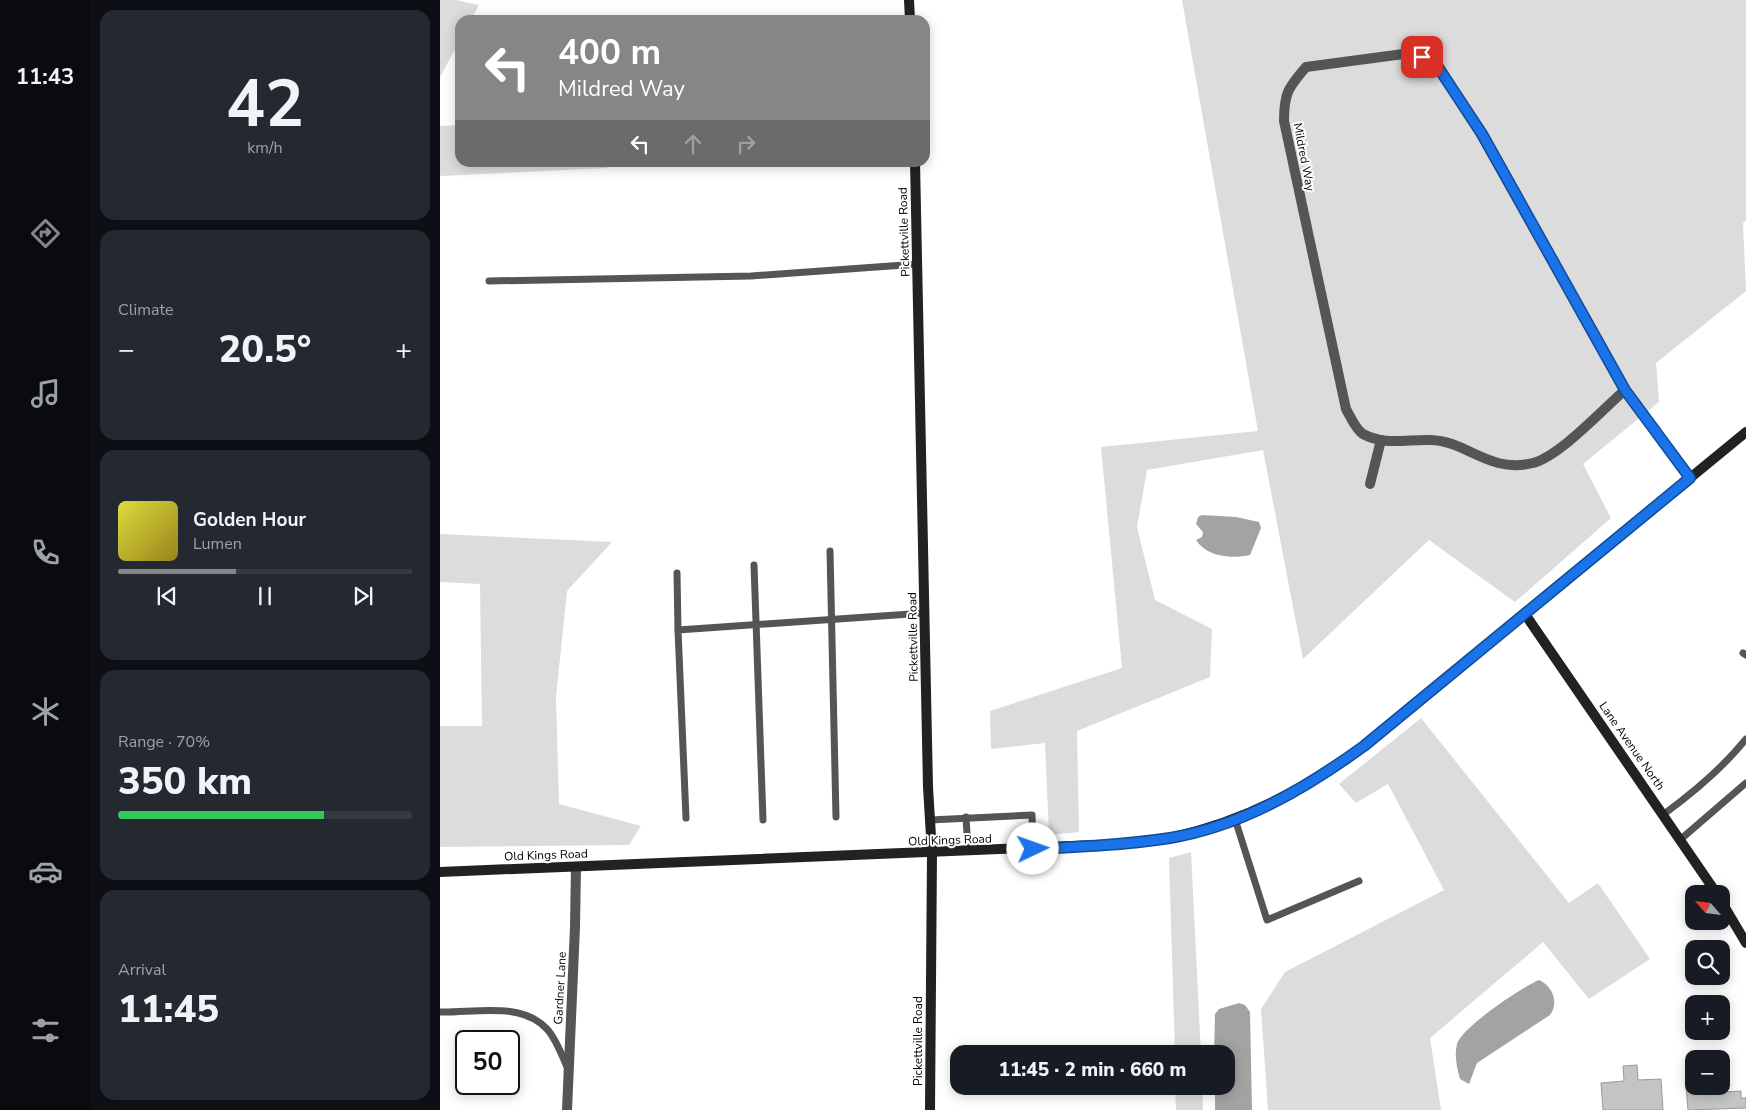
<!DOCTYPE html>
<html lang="en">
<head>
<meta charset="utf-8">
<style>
  body { margin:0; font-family:"Nunito Sans",sans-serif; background:#242831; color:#f1f3f6; height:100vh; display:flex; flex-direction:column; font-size:19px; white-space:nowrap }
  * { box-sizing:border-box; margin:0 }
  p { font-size:16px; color:#9ea1a6 }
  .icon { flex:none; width:28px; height:28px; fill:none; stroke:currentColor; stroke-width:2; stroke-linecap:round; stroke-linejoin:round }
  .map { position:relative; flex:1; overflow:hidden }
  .drawer { display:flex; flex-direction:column; gap:10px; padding:10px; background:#0d0f14; width:350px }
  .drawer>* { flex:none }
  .guide { position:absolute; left:15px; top:15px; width:475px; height:152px; border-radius:15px; box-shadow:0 2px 12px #0003; background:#858687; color:#fff; overflow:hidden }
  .needle { width:32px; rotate:298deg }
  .buttons { position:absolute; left:1245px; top:885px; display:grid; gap:10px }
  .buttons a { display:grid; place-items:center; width:45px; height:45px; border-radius:10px; background:#171b24; box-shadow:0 2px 12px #0003; font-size:25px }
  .speed { position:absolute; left:15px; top:1030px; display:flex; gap:10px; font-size:25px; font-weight:700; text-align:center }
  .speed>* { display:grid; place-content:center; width:65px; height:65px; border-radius:50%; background:#171b24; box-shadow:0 2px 12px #0003; line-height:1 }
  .speed .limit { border:2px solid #111; border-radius:8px; background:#fff; color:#111 }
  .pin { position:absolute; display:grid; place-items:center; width:42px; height:42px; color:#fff; margin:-21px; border-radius:10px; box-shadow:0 2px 8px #0006 }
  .me { position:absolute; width:55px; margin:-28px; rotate:87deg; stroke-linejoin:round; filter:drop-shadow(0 0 4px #0008) }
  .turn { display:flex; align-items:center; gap:18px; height:105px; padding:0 20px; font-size:22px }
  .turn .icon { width:65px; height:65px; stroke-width:2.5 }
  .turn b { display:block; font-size:35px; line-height:42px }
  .lanes { display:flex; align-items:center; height:48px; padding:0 20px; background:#0003; justify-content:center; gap:25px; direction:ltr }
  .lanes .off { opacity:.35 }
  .big { font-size:38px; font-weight:800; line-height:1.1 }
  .drawer .widget { flex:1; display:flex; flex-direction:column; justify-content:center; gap:8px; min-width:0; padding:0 18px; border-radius:15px; background:#242831 }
  .drawer .dial { align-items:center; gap:0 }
  .dial b { font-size:65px; line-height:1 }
  .song { display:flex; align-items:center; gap:15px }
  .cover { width:60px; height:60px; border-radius:8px; background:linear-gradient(135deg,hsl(60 70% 55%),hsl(50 70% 35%)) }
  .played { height:5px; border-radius:2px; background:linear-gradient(90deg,#858687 40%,#363941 40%) }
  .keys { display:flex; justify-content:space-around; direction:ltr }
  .heat { display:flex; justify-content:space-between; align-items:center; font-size:28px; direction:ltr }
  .charge { height:8px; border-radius:4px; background:linear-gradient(90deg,#34c759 70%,#363941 0) }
  .trip { position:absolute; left:510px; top:1045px; width:285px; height:50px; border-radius:15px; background:#171b24; box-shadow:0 2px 12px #0003; font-weight:800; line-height:50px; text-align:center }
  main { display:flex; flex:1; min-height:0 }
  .tab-bar { display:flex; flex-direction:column; width:90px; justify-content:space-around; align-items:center; background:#090b0e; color:#9ea1a6 }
  .tab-bar .icon { width:35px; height:35px }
  .tab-bar .current { color:#858687 }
  .tab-bar b { font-size:22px; color:#f1f3f6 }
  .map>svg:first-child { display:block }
  .green { fill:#dcdcdc }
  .water { fill:#a3a3a3 }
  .building { fill:#c4c4c4; stroke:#999 }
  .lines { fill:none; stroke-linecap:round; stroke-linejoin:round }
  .lane { stroke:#555; stroke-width:7 }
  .street { stroke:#555; stroke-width:10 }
  .secondary { stroke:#222; stroke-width:10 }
  .route-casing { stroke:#114b97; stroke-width:12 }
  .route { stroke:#1a73e8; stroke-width:9 }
  .labels { text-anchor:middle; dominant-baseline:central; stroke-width:4; stroke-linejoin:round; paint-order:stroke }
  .street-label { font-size:12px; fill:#000; stroke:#fff }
</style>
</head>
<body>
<main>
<nav class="tab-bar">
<b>11:43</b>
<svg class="icon current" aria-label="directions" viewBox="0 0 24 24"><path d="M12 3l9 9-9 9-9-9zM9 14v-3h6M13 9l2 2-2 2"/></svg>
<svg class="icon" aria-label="music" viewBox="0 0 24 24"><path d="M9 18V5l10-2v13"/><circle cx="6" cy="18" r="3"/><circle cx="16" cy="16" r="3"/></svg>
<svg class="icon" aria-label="phone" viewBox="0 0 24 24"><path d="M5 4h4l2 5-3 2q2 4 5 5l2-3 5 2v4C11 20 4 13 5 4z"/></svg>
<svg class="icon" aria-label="climate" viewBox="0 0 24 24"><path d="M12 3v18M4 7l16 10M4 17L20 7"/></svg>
<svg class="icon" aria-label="car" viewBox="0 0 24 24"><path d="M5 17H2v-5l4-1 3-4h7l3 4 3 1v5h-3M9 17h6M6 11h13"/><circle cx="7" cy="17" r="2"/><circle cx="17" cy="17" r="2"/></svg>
<svg class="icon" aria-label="filters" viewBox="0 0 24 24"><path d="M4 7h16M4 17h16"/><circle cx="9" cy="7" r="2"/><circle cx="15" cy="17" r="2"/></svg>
</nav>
<section class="drawer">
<div class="widget dial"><b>42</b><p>km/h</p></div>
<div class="widget"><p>Climate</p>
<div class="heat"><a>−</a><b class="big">20.5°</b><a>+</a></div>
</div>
<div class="widget">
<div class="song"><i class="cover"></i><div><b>Golden Hour</b><p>Lumen</p></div></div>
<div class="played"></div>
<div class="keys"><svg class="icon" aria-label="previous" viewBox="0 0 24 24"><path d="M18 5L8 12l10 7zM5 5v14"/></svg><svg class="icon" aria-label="pause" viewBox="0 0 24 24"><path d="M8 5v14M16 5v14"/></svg><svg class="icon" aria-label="next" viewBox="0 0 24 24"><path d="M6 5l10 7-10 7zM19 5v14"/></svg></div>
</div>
<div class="widget"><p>Range · 70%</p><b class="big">350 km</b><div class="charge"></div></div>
<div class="widget"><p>Arrival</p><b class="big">11:45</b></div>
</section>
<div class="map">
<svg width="1306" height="1110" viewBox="0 0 1306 1110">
  <rect width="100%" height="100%" fill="#fff"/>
  <g class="green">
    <path d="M0,0H16L39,5L31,20H20V40L0,77Z"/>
    <path d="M742,0H1306V220L1303,223L1306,291L1216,363L1219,402L1143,464L1171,518L1075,602L989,540L863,659L823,450L707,470L697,527L715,600L772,629L770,677L637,731L639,832L609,835L605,743L551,749L550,711L682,668L661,447L818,431Z"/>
    <path d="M20,125V162L167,163V168L0,176V126Z"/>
    <path d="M0,534L172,542L127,591L116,697L119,804L201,826L189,845L0,847V726H42L40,584L0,582Z"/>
    <path d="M981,718L1129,903L1158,883L1210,959L1149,999L1103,942L990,1038L1001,1110H828L821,1009L845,972L1004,890L948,784L916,803L899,784Z"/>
    <path d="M751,852L761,1054H735L729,858Z"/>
    <path d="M735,1086H762L763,1110H736Z"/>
  </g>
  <g class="water">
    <path d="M762,515L796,517L819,522L821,528L810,555C791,559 767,557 756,540L762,537L763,532L756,524L758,517Z"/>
    <path d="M1099,980C1113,986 1119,1003 1110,1015L1037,1063L1029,1084L1020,1079C1017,1068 1014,1056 1017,1044C1021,1028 1082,987 1099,980Z"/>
    <path d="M799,1003L805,1005L810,1012L812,1110H775V1086H786V1054H774L775,1014L779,1009Z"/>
  </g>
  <g class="building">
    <path d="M1197,1065L1198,1080L1221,1079L1223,1110H1163L1161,1083L1184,1081L1183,1066Z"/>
    <path d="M1246,1086H1266V1093L1301,1091V1098H1306V1108L1248,1110Z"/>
  </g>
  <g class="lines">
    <g class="lane">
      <path d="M49,281L311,276L478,264"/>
      <path d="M390,551L396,817"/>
      <path d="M314,565L323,820"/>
      <path d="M237,573L238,630"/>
      <path d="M1303,653L1306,655"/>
      <path d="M1224,814C1254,792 1282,769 1306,739"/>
      <path d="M526,817L528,851"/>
      <path d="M246,818L238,630L485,613"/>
      <path d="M795,819L827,920L919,881"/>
      <path d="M490,820L592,815L593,849"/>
      <path d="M1241,839L1306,783"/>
      <path d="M0,1012C34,1013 81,1001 107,1029C116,1039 122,1055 127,1067"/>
    </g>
    <g class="street">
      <path d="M1185,390C1163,409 1120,456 1093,463C1049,474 1027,441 991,440C968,439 945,446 923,434C916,430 910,416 906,409L844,121C844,93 848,88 866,67L971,53L994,61L1041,134L1185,390L1250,478"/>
      <path d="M930,484L941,440"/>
      <path d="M127,1110L135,927L136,867"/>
    </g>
    <g class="secondary">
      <path d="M469,0L470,20"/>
      <path d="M475,162L488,787L492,853L490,1110"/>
      <path d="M1085,614L1277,894"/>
      <path d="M0,872L680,844C698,842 716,841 733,837C805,821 866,789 924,746L1306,432"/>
      <path d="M1281,901L1306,943"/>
    </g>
  </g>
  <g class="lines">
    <g class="route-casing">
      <path id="route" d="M593,849C638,847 684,845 730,838C802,826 866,788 924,746L1250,478L1185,390L1042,134L994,61L982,57"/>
    </g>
    <use href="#route" class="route"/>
  </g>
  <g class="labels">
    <g class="street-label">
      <text transform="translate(864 157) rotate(79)">Mildred Way</text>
      <text transform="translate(464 232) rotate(-92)">Pickettville Road</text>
      <text transform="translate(473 637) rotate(-91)">Pickettville Road</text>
      <text transform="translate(1192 746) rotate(55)">Lane Avenue North</text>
      <text transform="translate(510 840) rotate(-2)">Old Kings Road</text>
      <text transform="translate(106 855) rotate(-2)">Old Kings Road</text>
      <text transform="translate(120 988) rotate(-87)">Gardner Lane</text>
      <text transform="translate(478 1041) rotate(-90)">Pickettville Road</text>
    </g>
  </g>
</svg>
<div class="buttons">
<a><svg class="needle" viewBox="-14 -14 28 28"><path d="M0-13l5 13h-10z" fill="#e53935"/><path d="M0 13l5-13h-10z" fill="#9ea1a6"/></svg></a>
<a><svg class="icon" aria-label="search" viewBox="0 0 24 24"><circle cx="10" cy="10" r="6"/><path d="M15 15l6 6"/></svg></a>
<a>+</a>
<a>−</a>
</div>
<div class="speed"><div class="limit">50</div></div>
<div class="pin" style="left:982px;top:57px;background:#d93025"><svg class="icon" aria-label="arrive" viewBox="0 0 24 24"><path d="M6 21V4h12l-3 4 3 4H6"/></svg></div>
<svg class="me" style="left:593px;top:849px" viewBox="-20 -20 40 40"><circle r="19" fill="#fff"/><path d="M0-13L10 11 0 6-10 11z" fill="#1a73e8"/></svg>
<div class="trip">11:45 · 2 min · 660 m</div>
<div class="guide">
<div class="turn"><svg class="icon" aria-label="left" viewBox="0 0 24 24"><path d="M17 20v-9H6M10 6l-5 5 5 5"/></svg><div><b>400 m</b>Mildred Way</div></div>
<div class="lanes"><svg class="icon" aria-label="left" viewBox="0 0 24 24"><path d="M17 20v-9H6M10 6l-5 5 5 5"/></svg><svg class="icon off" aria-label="ahead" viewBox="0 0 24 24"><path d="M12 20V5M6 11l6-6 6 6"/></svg><svg class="icon off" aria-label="right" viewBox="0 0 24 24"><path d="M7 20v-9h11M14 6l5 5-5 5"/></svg></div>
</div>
</div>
</main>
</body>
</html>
